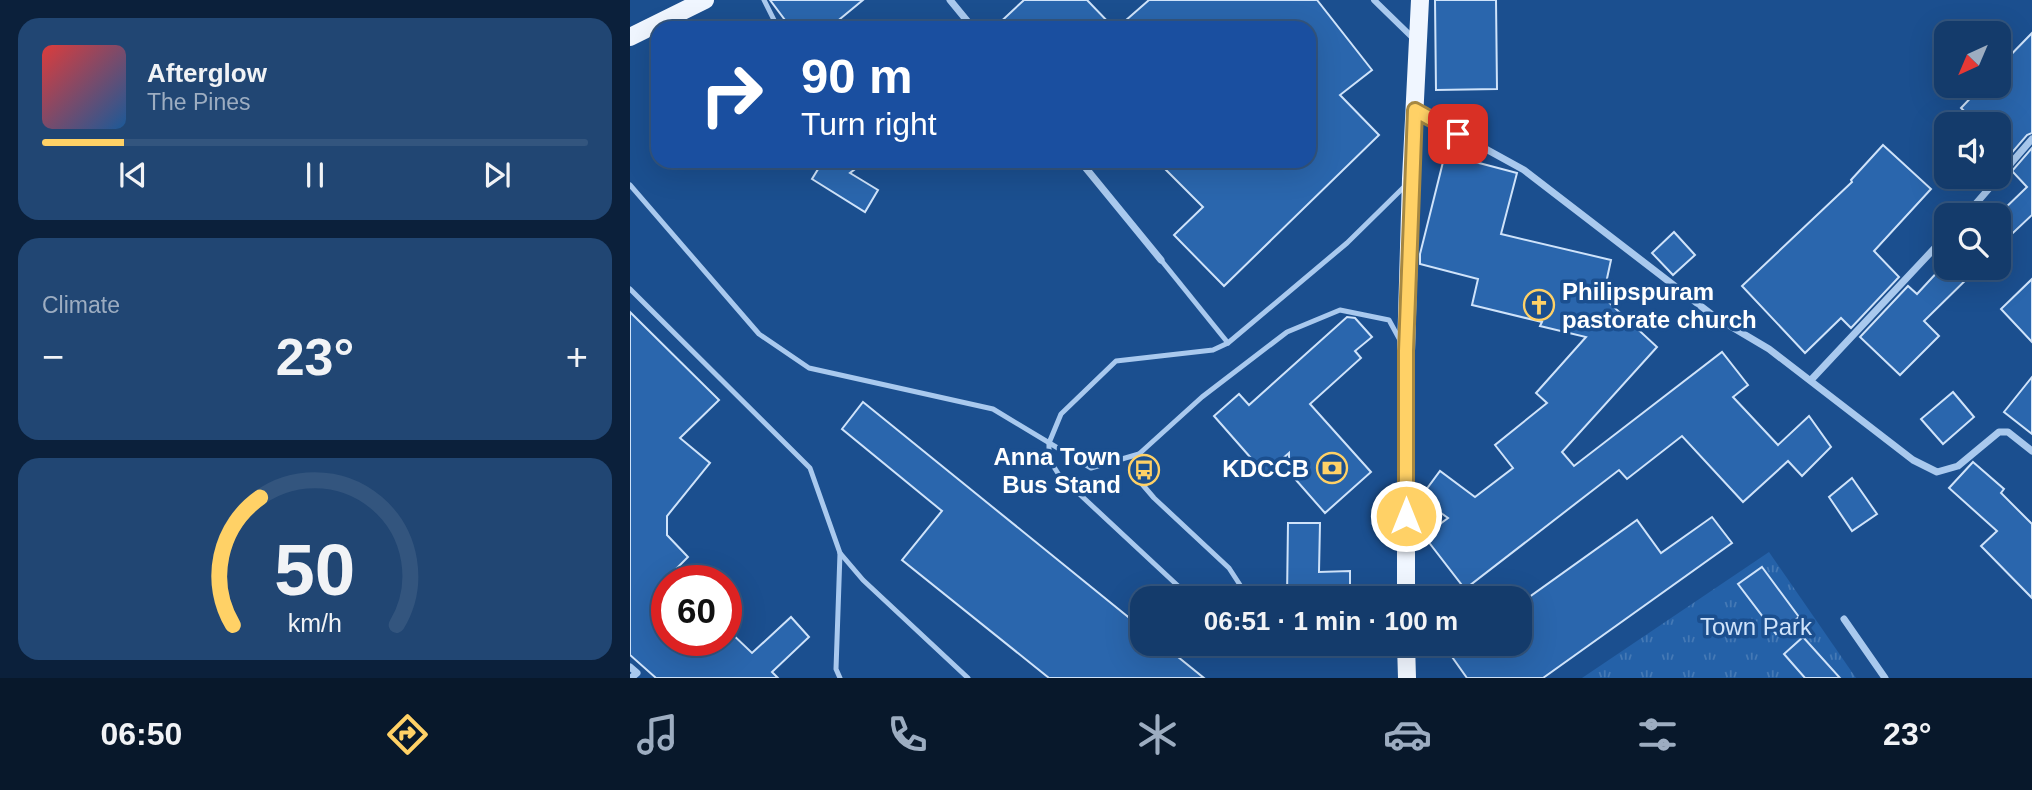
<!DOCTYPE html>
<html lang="en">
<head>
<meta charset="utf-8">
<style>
  body { margin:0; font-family:Helvetica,sans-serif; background:#214673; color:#f1f3f6; height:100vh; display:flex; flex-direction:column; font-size:26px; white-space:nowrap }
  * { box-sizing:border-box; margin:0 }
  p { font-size:23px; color:#9dadc1 }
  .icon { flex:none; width:38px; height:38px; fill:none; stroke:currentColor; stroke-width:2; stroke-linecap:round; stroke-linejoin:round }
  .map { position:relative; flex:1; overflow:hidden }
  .details { display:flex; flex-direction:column; gap:18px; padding:18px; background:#0b203b; width:630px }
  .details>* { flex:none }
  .hud { position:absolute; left:21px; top:21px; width:665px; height:147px; border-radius:21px; box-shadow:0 7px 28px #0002,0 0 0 2px #33557e; background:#1a4fa0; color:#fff; overflow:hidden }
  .needle { width:46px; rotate:224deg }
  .buttons { position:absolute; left:1304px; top:21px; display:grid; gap:14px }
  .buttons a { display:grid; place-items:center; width:77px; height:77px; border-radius:14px; background:#143b6b; box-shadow:0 7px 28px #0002,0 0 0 2px #33557e; font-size:35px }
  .speed { position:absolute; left:21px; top:565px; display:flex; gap:14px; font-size:35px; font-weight:700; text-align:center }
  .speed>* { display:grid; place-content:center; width:91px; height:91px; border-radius:50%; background:#143b6b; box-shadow:0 7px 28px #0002,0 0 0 2px #33557e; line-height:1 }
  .speed .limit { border:10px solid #d22; background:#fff; color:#111 }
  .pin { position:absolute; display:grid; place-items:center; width:60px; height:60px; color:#fff; margin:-30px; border-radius:14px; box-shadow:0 4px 10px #0006 }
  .me { position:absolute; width:77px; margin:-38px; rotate:0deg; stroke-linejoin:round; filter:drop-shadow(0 0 5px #0008) }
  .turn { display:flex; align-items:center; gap:24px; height:147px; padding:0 35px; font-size:32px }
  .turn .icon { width:91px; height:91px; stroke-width:2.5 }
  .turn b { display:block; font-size:49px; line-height:60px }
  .big { font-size:52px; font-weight:700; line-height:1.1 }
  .details .widget { flex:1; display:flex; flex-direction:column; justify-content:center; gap:10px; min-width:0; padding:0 24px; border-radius:21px; background:#214673 }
  .details .dial { align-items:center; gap:0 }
  .dial svg { height:182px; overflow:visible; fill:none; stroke:#33557e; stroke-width:7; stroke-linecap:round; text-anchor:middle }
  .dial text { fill:#f1f3f6; stroke:none }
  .song { display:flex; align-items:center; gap:21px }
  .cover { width:84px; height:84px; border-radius:10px; background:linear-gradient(135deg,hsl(0 70% 55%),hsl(210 70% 35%)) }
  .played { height:7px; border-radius:4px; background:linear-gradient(90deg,#ffd166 15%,#33557e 15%) }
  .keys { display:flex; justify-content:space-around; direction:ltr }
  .heat { display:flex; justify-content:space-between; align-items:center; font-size:38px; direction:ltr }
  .trip { position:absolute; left:500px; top:586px; width:402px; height:70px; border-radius:21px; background:#143b6b; box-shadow:0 7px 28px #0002,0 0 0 2px #33557e; font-weight:700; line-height:70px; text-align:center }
  .menu { display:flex; height:112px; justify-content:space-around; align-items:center; background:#08182b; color:#9dadc1 }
  .menu .icon { width:49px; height:49px }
  .menu .active { color:#ffd166 }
  .menu b { font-size:32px; color:#f1f3f6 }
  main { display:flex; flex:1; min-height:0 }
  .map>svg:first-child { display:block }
  .park { fill:url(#park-tufts) }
  .building { fill:#2a66ad; stroke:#cfe3fa; stroke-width:2 }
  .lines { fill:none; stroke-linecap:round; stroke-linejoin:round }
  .service { stroke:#a9c9ee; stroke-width:5 }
  .pedestrian { stroke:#a9c9ee; stroke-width:6 }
  .minor { stroke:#a9c9ee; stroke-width:7 }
  .primary { stroke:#f0f6ff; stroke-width:18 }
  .route-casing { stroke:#a68842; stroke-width:18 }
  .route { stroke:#ffd166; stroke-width:12 }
  .labels { text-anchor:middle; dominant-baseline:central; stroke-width:7; stroke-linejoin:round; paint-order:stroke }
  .poi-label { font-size:24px; font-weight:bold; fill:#fff; stroke:#1b4f8f; text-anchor:end }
  .park-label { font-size:24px; fill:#cfe3fa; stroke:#1b4f8f }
</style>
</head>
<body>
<main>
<section class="details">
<div class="widget">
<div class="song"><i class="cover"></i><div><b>Afterglow</b><p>The Pines</p></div></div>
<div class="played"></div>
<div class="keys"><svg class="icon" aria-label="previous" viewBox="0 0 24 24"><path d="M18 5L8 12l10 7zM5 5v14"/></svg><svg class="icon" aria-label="pause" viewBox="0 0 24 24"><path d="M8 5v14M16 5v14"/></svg><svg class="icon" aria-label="next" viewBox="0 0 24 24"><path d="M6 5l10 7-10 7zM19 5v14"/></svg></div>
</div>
<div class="widget"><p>Climate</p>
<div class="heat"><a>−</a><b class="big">23°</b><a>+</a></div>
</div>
<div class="widget dial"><svg viewBox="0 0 100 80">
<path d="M14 69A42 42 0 1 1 86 69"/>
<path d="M14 69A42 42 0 0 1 26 13" stroke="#ffd166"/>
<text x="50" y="56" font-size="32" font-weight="700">50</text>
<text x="50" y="72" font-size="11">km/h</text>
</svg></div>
</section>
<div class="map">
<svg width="1402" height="678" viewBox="0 0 1402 678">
  <defs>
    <pattern id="park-tufts" width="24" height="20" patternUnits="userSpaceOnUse" patternTransform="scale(1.75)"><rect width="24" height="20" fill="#2461a8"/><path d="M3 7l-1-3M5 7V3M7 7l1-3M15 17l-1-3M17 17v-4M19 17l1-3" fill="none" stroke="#4579b5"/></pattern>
  </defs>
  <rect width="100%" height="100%" fill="#1b4f8f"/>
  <path class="park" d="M1139,552L1226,678H952Z"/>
  <g class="building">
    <path d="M140,0H233L199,28H161Z"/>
    <path d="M394,0H457L484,28H364Z"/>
    <path d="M519,0H687L742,70L710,95L749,135L594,286L544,235L573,207L527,161H679V28H487Z"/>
    <path d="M805,0H866L867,89L806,90Z"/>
    <path d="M1402,33V133L1397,135L1373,163L1368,158V124H1348L1331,108L1352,86H1368V68Z"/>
    <path d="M1253,145L1301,189L1244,251L1269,277L1221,328L1211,318L1175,353L1112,286L1222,182L1221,180Z"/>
    <path d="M1402,148V215L1368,247V215L1397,187L1382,171Z"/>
    <path d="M815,154L887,173L871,234L981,260L973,297L1027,347L932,452L944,466L1092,352L1118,385L1103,397L1148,445L1179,416L1201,447L1172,476L1158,461L1113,502L1052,436L997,479L989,470L835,589L794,536L818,518L790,498L810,471L845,497L883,468L865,445L917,403L906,393L956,337L910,326L912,322L842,305L848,279L790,264V254Z"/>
    <path d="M193,161H236L220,173L248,190L235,212L182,179Z"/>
    <path d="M1044,232L1065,255L1043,275L1022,253Z"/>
    <path d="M1311,268H1348L1294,321L1309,336L1270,375L1230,337L1278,286L1287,294Z"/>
    <path d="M1402,279V342L1371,309Z"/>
    <path d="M0,312L89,400L50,438L80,463L37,516V535L58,557L36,579L37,640H96V628L122,653L161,617L179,637L142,672L148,678H26L0,655Z"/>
    <path d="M717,317L725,318L742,337L725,351L731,358L680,404L741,472L695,513L659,472V453L635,474L584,416L609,394L619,405Z"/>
    <path d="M1402,377V434L1374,412Z"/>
    <path d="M1323,392L1344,417L1313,444L1291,419Z"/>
    <path d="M233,402L513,629V644H532L574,678H419L272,560L312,511L212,429Z"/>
    <path d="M1343,462L1374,489L1371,493L1402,524V598L1351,546L1367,531L1319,488Z"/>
    <path d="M1222,478L1247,514L1222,531L1199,497Z"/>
    <path d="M1082,517L1102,543L913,678H837L820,654L834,644H891V603L1007,520L1031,553Z"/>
    <path d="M658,523H690L689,572L720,571V598H657Z"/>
    <path d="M1132,567L1169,617L1146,634L1108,584Z"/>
    <path d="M1173,637L1210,678H1175L1154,654Z"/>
  </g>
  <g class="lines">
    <g class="service">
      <path d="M134,0L148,28"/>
      <path d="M0,185L129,334L179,368L363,409L461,468L509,454L572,397L657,332L710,310L759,320L771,342"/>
      <path d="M531,260L598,343"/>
      <path d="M0,289L180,468L210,553L206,669L210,678"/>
      <path d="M509,454L506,477L524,498L599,568L612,588L613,598"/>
      <path d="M210,553L233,580L338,678"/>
      <path d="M561,598L429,475L419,459V443L431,414L486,361L583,350L598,343L717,243L776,185"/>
    </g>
    <path class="pedestrian" d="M744,0L783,38"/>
    <g class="minor">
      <path d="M320,0L343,28"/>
      <path d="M785,110L894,170L1085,317L1139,349L1283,460L1307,472L1328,466L1369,432H1378L1402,451"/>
      <path d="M450,161L531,260"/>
      <path d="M1336,215L1402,139"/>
      <path d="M1181,380L1316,236"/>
      <path d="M1214,619L1255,678"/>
      <path d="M0,667L7,673L1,678"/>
    </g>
    <g class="primary">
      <path d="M0,37L75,0"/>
      <path d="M776,598V351L781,179L790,0"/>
      <path d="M776,644L777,678"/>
    </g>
  </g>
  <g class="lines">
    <g class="route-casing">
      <path id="route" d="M776,516V351L785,110L828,134"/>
    </g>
    <use href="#route" class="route"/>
  </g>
  <defs>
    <g id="church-ring" transform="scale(1.575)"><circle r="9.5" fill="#1b4f8f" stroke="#ffd166" stroke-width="1.5"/><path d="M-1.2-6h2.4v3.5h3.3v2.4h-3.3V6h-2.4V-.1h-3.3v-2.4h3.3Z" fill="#ffd166"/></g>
    <g id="bank-ring" transform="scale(1.575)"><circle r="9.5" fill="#1b4f8f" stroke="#ffd166" stroke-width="1.5"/><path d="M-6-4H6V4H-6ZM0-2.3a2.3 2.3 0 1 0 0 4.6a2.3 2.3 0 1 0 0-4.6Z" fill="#ffd166"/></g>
    <g id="bus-ring" transform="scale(1.575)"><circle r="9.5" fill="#1b4f8f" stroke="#ffd166" stroke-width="1.5"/><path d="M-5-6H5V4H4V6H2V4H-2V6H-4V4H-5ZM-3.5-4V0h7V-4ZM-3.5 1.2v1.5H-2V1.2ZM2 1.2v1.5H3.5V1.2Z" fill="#ffd166"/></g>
  </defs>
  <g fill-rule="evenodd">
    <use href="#church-ring" x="909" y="305"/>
    <use href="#bank-ring" x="702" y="468"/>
    <use href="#bus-ring" x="514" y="470"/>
  </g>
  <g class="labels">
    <g class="poi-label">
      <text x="932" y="291" text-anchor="start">Philipspuram<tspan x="932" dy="28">pastorate church</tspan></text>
      <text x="491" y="456">Anna Town<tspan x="491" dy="28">Bus Stand</tspan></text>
      <text x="679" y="468">KDCCB</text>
    </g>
    <g class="park-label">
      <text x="1126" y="626">Town Park</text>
    </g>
  </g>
</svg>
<div class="buttons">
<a><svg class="needle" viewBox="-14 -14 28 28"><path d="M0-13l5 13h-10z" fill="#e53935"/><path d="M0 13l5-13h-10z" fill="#9dadc1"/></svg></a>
<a><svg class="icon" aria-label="sound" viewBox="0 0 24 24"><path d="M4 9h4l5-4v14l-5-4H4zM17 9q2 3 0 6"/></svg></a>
<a><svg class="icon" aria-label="search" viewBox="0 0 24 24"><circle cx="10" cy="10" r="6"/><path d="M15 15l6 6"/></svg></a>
</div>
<div class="speed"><div class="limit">60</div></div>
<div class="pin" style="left:828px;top:134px;background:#d93025"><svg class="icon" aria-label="arrive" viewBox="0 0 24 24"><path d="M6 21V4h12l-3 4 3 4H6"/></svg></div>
<svg class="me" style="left:776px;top:516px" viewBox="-20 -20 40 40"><circle r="17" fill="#ffd166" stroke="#fff" stroke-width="3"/><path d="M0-11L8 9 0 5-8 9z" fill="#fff"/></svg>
<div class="trip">06:51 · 1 min · 100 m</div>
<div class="hud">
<div class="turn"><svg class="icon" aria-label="right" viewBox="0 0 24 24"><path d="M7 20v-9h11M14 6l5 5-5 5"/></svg><div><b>90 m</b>Turn right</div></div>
</div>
</div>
</main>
<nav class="menu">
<b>06:50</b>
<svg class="icon active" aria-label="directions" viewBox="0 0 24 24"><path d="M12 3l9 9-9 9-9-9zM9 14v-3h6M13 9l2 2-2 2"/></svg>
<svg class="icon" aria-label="music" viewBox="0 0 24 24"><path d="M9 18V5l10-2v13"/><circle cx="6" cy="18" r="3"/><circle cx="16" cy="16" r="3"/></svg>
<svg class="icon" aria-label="phone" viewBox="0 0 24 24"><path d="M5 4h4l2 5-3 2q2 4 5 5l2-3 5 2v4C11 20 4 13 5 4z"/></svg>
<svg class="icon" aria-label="climate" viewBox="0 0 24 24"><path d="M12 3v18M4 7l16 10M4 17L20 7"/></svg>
<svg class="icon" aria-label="car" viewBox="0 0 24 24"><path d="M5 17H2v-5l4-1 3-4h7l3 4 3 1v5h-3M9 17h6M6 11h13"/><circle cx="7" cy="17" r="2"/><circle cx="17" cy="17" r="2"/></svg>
<svg class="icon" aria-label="filters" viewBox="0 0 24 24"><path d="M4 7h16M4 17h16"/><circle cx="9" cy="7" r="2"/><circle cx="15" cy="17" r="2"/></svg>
<b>23°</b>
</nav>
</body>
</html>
